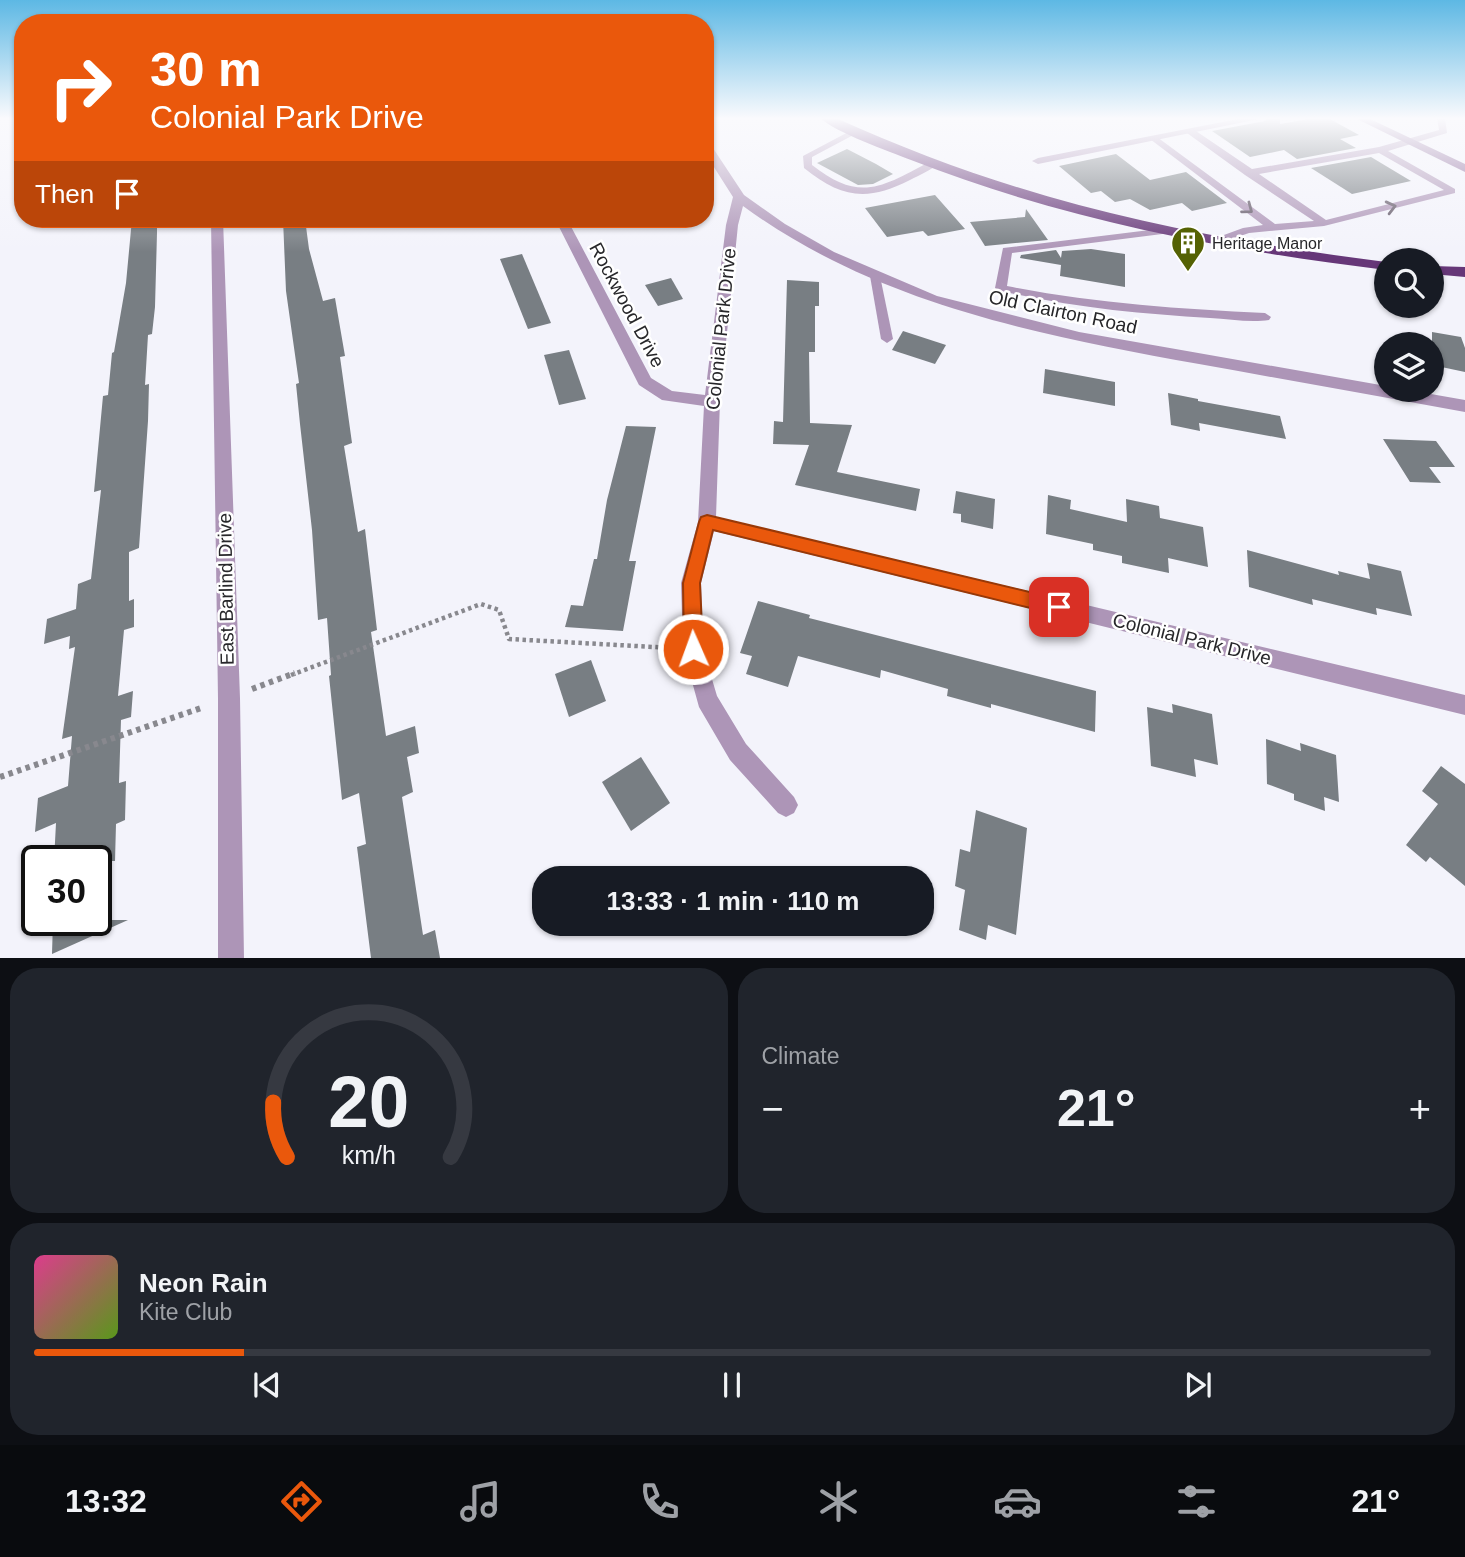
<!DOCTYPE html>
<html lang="en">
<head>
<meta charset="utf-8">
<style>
  body { margin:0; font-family:Arial,sans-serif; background:#20242c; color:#f1f3f6; height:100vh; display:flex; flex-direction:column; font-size:26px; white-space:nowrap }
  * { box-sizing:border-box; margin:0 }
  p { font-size:23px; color:#9ea1a6 }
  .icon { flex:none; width:38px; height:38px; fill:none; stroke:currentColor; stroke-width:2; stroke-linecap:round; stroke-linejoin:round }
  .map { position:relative; height:958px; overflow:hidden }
  .panel { display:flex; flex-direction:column; gap:10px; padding:10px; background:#0d0f14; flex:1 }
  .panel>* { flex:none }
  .top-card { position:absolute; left:14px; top:14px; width:700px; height:214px; border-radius:28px; box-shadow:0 2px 5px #0004; background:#ea580c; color:#fff; overflow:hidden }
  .fabs { position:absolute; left:1374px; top:248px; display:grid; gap:14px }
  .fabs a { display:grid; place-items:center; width:70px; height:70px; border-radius:50%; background:#171b24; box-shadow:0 2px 5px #0004; font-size:35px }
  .speed { position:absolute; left:21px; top:845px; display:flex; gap:14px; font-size:35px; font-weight:700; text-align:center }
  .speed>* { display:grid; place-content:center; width:91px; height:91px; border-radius:50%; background:#171b24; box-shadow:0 2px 5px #0004; line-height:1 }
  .speed .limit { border:4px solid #111; border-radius:10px; background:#fff; color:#111 }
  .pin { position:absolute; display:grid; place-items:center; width:60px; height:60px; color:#fff; margin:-30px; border-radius:14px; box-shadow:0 4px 10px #0006 }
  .me { position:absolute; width:77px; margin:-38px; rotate:358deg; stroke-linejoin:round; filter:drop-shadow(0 0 5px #0008) }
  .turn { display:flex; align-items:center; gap:24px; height:147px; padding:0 21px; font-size:32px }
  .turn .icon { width:91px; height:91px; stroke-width:2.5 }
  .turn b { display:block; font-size:49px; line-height:60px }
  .then { display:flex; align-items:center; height:66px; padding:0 21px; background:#0003; gap:14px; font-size:26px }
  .big { font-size:52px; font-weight:700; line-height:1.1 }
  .panel .widget { flex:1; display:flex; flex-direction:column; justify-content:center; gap:10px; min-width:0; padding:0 24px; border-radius:28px; background:#20242c }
  .panel .dial { align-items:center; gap:0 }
  .dial svg { height:182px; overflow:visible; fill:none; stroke:#363941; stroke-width:7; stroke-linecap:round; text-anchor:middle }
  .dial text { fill:#f1f3f6; stroke:none }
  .song { display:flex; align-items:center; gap:21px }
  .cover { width:84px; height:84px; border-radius:10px; background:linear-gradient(135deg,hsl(330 70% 55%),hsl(90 70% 35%)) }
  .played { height:7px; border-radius:4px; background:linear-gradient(90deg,#ea580c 15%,#363941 15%) }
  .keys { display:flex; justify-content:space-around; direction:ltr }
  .heat { display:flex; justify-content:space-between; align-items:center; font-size:38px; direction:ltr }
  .panel .tiles { flex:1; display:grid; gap:10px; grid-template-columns:1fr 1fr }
  .widget:last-child { grid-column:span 2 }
  .trip { position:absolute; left:532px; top:866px; width:402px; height:70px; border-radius:28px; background:#171b24; box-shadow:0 2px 5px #0004; font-weight:700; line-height:70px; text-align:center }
  .tabs { display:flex; height:112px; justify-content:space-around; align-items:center; background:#090b0e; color:#9ea1a6 }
  .tabs .icon { width:49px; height:49px }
  .tabs .selected { color:#ea580c }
  .tabs b { font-size:32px; color:#f1f3f6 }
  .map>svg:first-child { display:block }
  .building { fill:#787e83 }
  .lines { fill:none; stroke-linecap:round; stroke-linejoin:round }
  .path-far1 { stroke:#88888e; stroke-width:4.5; stroke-dasharray:3.5 3.5; stroke-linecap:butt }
  .path { stroke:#88888e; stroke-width:6; stroke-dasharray:4.5 4.5; stroke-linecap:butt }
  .service { fill:#ad95b7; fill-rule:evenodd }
  .minor { fill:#ad95b7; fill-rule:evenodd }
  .secondary { fill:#8a6799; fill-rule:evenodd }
  .trunk { fill:#663778; fill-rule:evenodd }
  .oneway { stroke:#5d5362 }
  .route { fill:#ea580c; stroke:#983908; stroke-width:2 }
  .labels { text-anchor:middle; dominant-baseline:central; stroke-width:5; stroke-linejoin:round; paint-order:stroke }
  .far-poi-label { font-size:16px; fill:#27272a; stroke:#fff; text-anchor:start }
  .street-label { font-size:19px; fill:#27272a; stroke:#fff }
</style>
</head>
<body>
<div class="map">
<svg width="1465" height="959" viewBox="0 0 1465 959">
  <rect width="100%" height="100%" fill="#f3f3fb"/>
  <g class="building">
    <path d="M1267,118H1280V124L1314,118L1330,119L1359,135L1340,139L1356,148L1297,159L1284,150L1250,157L1212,131L1265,121Z"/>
    <path d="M847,149L876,164L893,174L873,184L858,185L817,163Z"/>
    <path d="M1116,154L1150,180L1186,172L1227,203L1192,211L1182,203L1150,210L1130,199L1115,202L1101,191L1091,193L1059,166Z"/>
    <path d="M1371,157L1411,181L1352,194L1311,168Z"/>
    <path d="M935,195L965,229L928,236L923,231L887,237L865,208Z"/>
    <path d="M1026,209L1048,240L985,246L970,222L1025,217Z"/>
    <path d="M132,219H157V233L155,307L152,334L148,335L145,385L149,384L148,421L139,548L129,552V601L134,599V627L124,630L118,696L133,691L131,717L121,720L119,783L126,781L125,820L116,824L115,861H54L56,823L35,832L38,798L68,786L72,736L62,739L75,647L69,649L70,636L44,644L47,619L76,609L78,584L91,579L101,490L94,492L103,396L108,395L112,353L114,352L126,283Z"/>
    <path d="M283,219H305L309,249L323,301L335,298L345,356L340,357L352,443L344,446L358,532L365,529L377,630L371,632L386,736L415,726L419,753L407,757L413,792L402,797L423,935L435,930L440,958H371L357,847L366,844L359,793L342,800L329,676L331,675L327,618L318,620L312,530L300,424L296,384L299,383L286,291Z"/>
    <path d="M1091,249L1125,254V287L1060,276L1061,265L1020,258L1021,255L1056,250L1061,258L1062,251Z"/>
    <path d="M522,254L551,323L528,329L500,259Z"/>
    <path d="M671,278L683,299L658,306L645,285Z"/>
    <path d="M787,280L819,282V306H815V352H809L810,423L852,425L837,472L920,489L916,511L795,485L809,445L773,444L774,421L783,422Z"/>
    <path d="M903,331L946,345L935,364L892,350Z"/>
    <path d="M1432,332L1461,337L1465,348V372L1432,365Z"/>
    <path d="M569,350L586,399L559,405L544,355Z"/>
    <path d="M1045,369L1115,382V406L1043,393Z"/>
    <path d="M1168,393L1198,399V401L1280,416L1286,439L1199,423L1200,431L1171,425Z"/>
    <path d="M626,426L656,427L629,561H636L623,631L565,627L571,605L583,606L594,559H597L607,500Z"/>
    <path d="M1383,439L1436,441L1455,467H1429L1441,483L1410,482Z"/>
    <path d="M956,491L995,499L993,529L961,522V514L953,513Z"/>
    <path d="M1048,495L1071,500L1070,509L1127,522L1126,499L1159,506L1160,518L1203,527L1208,567L1168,558L1169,573L1122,563V556L1093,550V544L1046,534Z"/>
    <path d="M1247,550L1339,575L1338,571L1370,579L1367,563L1401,571L1412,616L1376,608L1377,615L1312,599L1313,605L1249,587Z"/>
    <path d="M758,601L810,615L809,618L1096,691L1095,732L991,704V708L947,696L948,689L881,670L880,678L798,656L788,687L746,674L752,656L740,653Z"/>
    <path d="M591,660L606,701L569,717L555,674Z"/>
    <path d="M1172,704L1212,714L1218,765L1194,759L1196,777L1151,766L1147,707L1173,713Z"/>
    <path d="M1266,739L1301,751L1300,743L1336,755L1339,802L1324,797L1325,811L1294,800V794L1267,784Z"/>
    <path d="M641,757L670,803L631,831L602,782Z"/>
    <path d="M1441,766L1465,784V886L1430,857L1426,862L1406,845L1438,804L1422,791Z"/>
    <path d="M976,810L1027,828L1016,935L988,925L986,940L959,930L965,890L955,886L960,849L970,852Z"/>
    <path d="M53,920H128L52,954Z"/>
  </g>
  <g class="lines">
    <path class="path-far1" d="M291,675L481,604L499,610L509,639L672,648"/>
    <g class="path">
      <path d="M252,689L295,673"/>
      <path d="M0,777L204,707"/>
    </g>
    <g class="service">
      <path d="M1437,118H1445L1447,133L1388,151L1455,189V193L1324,226L1249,233L1217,244L1212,241L1213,239L1243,228L1263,225L1150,139L1157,137L1275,224L1314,221L1245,175L1187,133V129H1193L1252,169L1379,147L1439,130ZM1379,153L1444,190L1326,220L1259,174Z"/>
      <path d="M852,130L859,132L812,157V165C860,203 882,187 931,161L939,163C931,170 920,175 910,180C867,202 841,198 804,168L803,156Z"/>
      <path d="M1166,228L1170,229V233L1012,253L1007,286C1092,303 1178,309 1265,313L1271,317L1269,320C1251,323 1229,319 1210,318C1139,314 1067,307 997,290L995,288L1003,248Z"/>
      <path d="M875,273L880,276L893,339L887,343L881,339L870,276Z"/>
    </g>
    <g class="minor">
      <path d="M1243,118H1264L1038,164L1032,161L1038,158Z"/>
      <path d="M705,141L709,142L744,195L785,224L834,252L937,296L1079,332L1386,386V390H1408L1465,400V412C1376,396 1288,380 1199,364C1039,335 877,304 743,206L738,225L720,401L716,517L1465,695V715L714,531L701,583L703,649L717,696L746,744L794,797L798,805L794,813L786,817L778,813L730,760L699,707L683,649L681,583L698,522L704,406L662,400L639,385L555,219H567L651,378L672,391L705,395L726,225L733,197L705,153Z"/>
      <path d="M211,219H223L240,698L244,959H218V698Z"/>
    </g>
    <path class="secondary" d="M1355,118H1368L1465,164V172Z"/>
    <g class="trunk">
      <path d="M820,118H836C1018,201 1188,237 1386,262V270C1224,250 1064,220 911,160C888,151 837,133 820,118Z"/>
      <path d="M1432,266L1465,267V277L1432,274Z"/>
    </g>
  </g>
  <defs><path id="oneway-chevron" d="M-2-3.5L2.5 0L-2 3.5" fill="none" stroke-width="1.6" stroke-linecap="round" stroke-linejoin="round" transform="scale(1.75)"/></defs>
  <g class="oneway">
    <use href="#oneway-chevron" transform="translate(1391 207) rotate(-14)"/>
    <use href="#oneway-chevron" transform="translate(1248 209) rotate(37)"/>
  </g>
  <linearGradient id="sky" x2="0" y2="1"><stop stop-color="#5db8e4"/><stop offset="0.47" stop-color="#fafafd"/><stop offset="1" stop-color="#fafafd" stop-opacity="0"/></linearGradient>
  <rect width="1465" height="252" fill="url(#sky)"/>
  <path class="route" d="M707,515L1059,599L1065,601L1068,607L1065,612L1059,615L713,530L700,583L703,649L700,655L693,658L687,655L684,649L683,583L699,522L701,517Z"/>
  <defs>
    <g id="building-pin" transform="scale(1.75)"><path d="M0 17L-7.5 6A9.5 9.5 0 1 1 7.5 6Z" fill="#556204" stroke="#fff"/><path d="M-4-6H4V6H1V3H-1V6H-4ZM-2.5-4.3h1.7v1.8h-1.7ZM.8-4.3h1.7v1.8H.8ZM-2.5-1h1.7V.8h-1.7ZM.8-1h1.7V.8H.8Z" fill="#fff"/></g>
  </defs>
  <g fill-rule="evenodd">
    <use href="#building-pin" x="1188" y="243"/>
  </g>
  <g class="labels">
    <g class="far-poi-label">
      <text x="1212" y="243">Heritage Manor</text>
    </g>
    <g class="street-label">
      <text transform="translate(627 305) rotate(62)">Rockwood Drive</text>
      <text transform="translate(1063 312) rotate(12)">Old Clairton Road</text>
      <text transform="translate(721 329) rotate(-84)">Colonial Park Drive</text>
      <text transform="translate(226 589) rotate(-91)">East Barlind Drive</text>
      <text transform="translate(1192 639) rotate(14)">Colonial Park Drive</text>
    </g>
  </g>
</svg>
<div class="fabs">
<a><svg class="icon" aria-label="search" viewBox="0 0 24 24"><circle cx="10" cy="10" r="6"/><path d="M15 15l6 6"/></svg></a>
<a><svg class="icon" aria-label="layers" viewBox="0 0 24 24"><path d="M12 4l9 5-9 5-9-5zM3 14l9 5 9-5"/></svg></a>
</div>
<div class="speed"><div class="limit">30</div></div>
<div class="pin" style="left:1059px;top:607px;background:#d93025"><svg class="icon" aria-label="arrive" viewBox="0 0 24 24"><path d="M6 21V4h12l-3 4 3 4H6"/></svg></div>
<svg class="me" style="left:693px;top:649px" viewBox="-20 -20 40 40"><circle r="17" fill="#ea580c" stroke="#fff" stroke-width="3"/><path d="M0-11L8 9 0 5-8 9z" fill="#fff"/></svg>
<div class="trip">13:33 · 1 min · 110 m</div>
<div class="top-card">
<div class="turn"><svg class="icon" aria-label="right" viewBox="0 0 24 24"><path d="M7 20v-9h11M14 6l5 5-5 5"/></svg><div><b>30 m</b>Colonial Park Drive</div></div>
<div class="then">Then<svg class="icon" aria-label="arrive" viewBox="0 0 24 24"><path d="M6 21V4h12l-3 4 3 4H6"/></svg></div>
</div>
</div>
<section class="panel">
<div class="tiles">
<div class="widget dial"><svg viewBox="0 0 100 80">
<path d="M14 69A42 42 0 1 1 86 69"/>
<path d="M14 69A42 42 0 0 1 8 45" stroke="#ea580c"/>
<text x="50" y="56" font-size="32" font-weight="700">20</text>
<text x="50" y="72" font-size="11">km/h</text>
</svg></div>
<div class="widget"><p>Climate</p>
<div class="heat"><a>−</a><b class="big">21°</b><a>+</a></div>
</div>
<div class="widget">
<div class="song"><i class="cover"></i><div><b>Neon Rain</b><p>Kite Club</p></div></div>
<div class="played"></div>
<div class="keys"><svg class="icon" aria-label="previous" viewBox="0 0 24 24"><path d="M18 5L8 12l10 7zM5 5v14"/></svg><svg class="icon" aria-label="pause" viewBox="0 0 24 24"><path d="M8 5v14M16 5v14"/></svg><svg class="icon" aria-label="next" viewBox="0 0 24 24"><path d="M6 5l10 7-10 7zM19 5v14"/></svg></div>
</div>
</div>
</section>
<nav class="tabs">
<b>13:32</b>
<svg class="icon selected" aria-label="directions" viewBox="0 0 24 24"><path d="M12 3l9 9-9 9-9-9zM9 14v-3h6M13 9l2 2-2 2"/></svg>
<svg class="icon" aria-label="music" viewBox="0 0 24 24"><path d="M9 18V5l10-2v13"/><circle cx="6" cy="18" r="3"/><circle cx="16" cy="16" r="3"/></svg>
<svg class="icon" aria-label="phone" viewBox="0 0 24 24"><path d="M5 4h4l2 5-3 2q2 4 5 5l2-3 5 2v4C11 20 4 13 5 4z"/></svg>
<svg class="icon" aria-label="climate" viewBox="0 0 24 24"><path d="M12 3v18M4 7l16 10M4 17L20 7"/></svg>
<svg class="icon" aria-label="car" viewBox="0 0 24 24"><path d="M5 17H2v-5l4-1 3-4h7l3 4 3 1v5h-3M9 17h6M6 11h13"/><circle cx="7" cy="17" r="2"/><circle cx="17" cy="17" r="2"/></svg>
<svg class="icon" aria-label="filters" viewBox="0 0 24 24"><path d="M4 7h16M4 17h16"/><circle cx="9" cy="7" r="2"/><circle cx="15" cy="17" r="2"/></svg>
<b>21°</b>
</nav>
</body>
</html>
